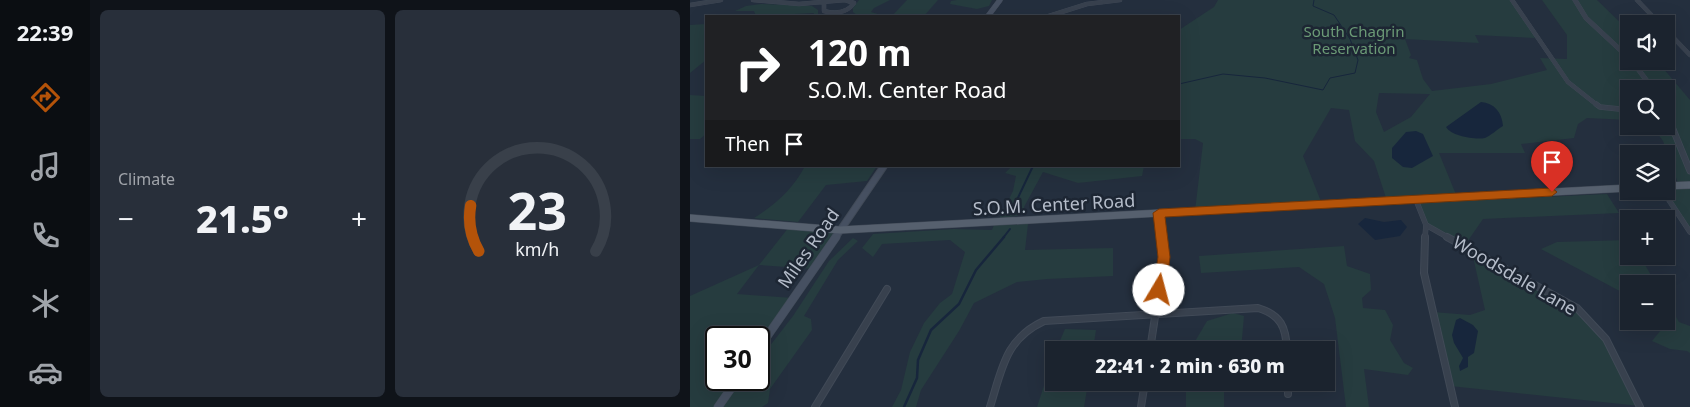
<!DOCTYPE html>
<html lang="en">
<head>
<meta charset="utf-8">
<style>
  body { margin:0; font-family:"Noto Sans",sans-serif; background:#282f3a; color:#f1f3f6; height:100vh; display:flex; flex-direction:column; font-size:19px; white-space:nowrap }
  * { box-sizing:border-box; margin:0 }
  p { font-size:16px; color:#a0a4aa }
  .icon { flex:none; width:28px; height:28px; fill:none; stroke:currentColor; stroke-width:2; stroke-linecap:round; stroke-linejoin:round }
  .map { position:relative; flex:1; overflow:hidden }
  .sheet { display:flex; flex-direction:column; gap:10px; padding:10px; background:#0f1319; width:600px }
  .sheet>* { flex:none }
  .guide { position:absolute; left:15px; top:15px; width:475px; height:152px; border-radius:0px; box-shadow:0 5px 20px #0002,0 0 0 1px #39404a; background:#202124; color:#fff; overflow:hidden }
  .buttons { position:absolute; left:930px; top:15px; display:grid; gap:10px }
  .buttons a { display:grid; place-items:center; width:55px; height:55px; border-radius:0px; background:#1b232e; box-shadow:0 5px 20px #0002,0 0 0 1px #39404a; font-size:25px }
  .speed { position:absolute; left:15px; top:326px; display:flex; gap:10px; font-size:25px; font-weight:700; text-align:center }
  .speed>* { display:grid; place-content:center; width:65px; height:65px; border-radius:50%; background:#1b232e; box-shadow:0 5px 20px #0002,0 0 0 1px #39404a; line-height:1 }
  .speed .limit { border:2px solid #111; border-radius:8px; background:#fff; color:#111 }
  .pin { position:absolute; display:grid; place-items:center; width:42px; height:42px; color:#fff; margin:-51px -21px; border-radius:50% 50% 50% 0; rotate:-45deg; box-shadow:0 0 5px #0007 }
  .pin .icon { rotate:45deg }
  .me { position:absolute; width:55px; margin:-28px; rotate:8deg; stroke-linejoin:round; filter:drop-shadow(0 0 4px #0008) }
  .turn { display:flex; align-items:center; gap:18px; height:105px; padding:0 20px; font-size:22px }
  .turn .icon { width:65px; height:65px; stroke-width:2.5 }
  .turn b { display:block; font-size:35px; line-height:42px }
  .then { display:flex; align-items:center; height:48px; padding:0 20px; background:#0003; gap:10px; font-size:19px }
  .big { font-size:38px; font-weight:800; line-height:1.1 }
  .sheet .tile { flex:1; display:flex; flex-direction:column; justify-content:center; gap:8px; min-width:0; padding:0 18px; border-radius:8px; background:#282f3a }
  .sheet .dial { align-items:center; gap:0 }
  .dial svg { height:130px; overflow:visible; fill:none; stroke:#39404a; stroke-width:7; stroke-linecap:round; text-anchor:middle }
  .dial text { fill:#f1f3f6; stroke:none }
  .heat { display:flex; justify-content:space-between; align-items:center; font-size:28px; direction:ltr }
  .sheet .tiles { flex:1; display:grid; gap:10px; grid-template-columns:repeat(2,1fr) }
  .trip { position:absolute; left:355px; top:341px; width:290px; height:50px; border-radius:0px; background:#1b232e; box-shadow:0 5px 20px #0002,0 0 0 1px #39404a; font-weight:800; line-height:50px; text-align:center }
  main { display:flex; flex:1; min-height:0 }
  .menu { display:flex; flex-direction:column; width:90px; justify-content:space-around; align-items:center; background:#0b0e12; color:#a0a4aa }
  .menu .icon { width:35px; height:35px }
  .menu .active { color:#b45309 }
  .menu b { font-size:22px; color:#f1f3f6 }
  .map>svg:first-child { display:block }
  .green { fill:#263c3f; fill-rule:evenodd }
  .water { fill:#17263c }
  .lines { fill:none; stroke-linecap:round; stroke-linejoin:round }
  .stream-far2 { stroke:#17263c; stroke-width:1 }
  .stream-far1 { stroke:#17263c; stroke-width:2 }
  .stream { stroke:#17263c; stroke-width:2.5 }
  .minor-far2-casing { stroke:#414a57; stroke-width:4.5 }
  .minor-far1-casing { stroke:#414a57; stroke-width:5.5 }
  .minor-casing { stroke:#414a57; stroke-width:8 }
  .tertiary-far1-casing { stroke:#414a57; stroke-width:5 }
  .tertiary-casing { stroke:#414a57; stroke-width:7 }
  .secondary-far2-casing { stroke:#414a57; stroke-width:5.5 }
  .secondary-far1-casing { stroke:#414a57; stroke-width:8 }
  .secondary-casing { stroke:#414a57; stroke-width:9 }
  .primary-casing { stroke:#414a57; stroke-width:8 }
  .minor-far2 { stroke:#38414e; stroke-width:4 }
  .minor-far1 { stroke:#38414e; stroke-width:4.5 }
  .minor { stroke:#38414e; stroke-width:6 }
  .tertiary-far1 { stroke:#38414e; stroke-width:4.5 }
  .tertiary { stroke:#38414e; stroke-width:5.5 }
  .secondary-far2 { stroke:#465061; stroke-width:5 }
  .secondary-far1 { stroke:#465061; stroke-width:6 }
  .secondary { stroke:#465061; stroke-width:8 }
  .primary { stroke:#56606e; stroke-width:7 }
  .route { fill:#b45309; stroke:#753606 }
  .labels { text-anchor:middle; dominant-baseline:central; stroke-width:5; stroke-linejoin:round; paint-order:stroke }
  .far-park-label { font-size:15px; fill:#6b9a76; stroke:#1d2633 }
  .street-label { font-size:18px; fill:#b4bcc9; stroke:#1d2633 }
</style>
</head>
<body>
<main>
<nav class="menu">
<b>22:39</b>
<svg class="icon active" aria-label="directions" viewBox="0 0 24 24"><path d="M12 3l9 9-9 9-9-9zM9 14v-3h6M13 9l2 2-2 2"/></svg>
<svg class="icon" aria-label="music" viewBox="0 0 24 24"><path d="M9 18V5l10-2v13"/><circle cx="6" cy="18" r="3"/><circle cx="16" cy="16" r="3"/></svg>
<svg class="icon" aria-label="phone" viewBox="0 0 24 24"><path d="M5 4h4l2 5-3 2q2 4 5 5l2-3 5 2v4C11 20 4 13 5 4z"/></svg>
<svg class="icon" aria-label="climate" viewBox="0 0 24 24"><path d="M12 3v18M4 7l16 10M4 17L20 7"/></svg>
<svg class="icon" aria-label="car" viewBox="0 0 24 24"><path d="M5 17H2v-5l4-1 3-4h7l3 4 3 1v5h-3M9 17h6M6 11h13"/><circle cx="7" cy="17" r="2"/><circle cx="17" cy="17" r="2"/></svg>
</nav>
<section class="sheet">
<div class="tiles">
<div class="tile"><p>Climate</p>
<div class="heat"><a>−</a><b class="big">21.5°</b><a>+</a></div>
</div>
<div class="tile dial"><svg viewBox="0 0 100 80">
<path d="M14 69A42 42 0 1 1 86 69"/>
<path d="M14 69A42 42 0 0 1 9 41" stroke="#b45309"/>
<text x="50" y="56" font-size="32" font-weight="700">23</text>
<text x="50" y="72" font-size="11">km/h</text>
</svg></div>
</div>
</section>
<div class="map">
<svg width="1000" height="407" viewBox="0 0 1000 407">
  <rect width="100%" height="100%" fill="#242f3e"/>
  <g class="green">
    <path d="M169,0H200L184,8L181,12L194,16H168L163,12V8Z"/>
    <path d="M217,0H248L234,16H202Z"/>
    <path d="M267,0H302L299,6L287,9L260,4L261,1Z"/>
    <path d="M528,0H822L846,38L785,35L789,43L715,39L721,55L719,58L727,60L733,79L742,91L801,84L857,70L850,58L877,59V35L852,0H907L939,31V61H967L1000,100V232L973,191H976V186L988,183L973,141L962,126H976V89H939V120L897,118L888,124L884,138L831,144L835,153H749L767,197L697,201L684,161L665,141L659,110L641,108L613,156L632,204L505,211L513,143L505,139H489V30L524,7ZM689,93L739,94H740L721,117L694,132L686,112Z"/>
    <path d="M71,4L122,6L128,10V15L135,16H122L124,13L66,16L64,11H45L56,6Z"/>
    <path d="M16,24V60L0,73V25Z"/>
    <path d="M0,95L16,96V134L10,139H0Z"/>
    <path d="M115,166H187L177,181L136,185L108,222L64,218C86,204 103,189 115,166Z"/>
    <path d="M322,166H454L452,176L388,183L353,172L334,207L336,214L309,219L323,191L326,176L315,173Z"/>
    <path d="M917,194L929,213L793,219L775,245L736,225L727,203Z"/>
    <path d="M338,224L335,250L423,248V276L357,279L327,282L284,303L269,331L231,390L226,407H202L211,390L220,352L234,323L250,303L262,294L275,252L260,240L192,244L183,257L172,248L183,234L264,229L302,230L304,225Z"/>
    <path d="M99,227L150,230L124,269L69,265L47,294L103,298L69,348V338H26V380H47L28,407H0V296L69,265Z"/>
    <path d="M163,238L168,241L148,260L114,316L121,319L122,330L80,389L78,403L72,407H32L53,380H69V360L103,316L139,261Z"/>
    <path d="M939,240V256H950L966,284H939V296L851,249L867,242Z"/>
    <path d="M654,246L657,266L680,274L681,290L672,298L673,308L695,310L703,325L700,340L714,363L723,368L718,375L674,369L679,407H656L645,318L634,284L609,267L511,273L509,256Z"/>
    <path d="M781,248L887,308L916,339L950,406L760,386L743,312L780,315L795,310Z"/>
    <path d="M976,300L989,322L1000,326V353L997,351L980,349L962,341L971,330L983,327L980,317L976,315Z"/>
    <path d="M543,313L554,316L551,350H500L517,321Z"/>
    <path d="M375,329L406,330L403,350H366Z"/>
    <path d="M364,355V382L398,383L394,407H347Z"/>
    <rect x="496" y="383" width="38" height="24"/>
  </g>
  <g class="water">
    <path d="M791,102C804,103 812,112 813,126C808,129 800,136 795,138C785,140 761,136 756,127Z"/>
    <path d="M726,131L733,134L743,156L722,168L713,167L702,158V148L716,132Z"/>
    <path d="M675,218L694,222L711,220L717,227L710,236L685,240L668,224Z"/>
    <path d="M770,318L783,325L788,331L784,353L778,357V367L770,371L769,366L773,358L764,343L762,335L766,320Z"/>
  </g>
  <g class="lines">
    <path class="stream-far2" d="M489,84L533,74L575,78L633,90L640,78L665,73L668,60L660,39L644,15L623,6L624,0"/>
    <g class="stream-far1">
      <path d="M323,214L325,204L343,166"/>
      <path d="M313,238L320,229"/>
    </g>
    <path class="stream" d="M214,407L227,378L228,360L241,330L269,304L286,270L314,237"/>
    <g class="minor-far2-casing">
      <g id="minor-far2">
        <path d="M63,0L109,4L155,0L164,3C157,13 145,14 134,11V3"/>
        <path d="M822,0L878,82L907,105"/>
        <path d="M947,0L970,24"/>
        <path d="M0,5L31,0"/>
        <path d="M359,16L397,4L430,0"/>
        <path d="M976,30L1000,55"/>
      </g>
    </g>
    <g class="minor-far1-casing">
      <g id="minor-far1">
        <path d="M906,104L910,107L939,110"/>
        <path d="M973,191L1000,232"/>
        <path d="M726,200L736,225L759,238"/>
        <path d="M469,213L472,238"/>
        <path d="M735,238L736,225"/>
      </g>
    </g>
    <g class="minor-casing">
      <g id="minor">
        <path d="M735,237L734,273L765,407"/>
        <path d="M757,237L887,308L916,339L950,407"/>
        <path d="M460,350L474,257L472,237"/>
        <path d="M598,382V394"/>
        <path d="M125,407L197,289"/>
        <path d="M300,407C312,369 315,339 354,321L568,308C591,315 596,327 597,350"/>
        <path d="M451,407L455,382"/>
      </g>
    </g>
    <g class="tertiary-far1-casing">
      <g id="tertiary-far1">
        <path d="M885,0L896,18L939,58"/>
        <path d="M942,61L963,89"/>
      </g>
    </g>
    <g class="tertiary-casing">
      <path id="tertiary" d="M976,112L1000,171"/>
    </g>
    <g class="secondary-far2-casing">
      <path id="secondary-far2" d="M298,16L310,0"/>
    </g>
    <g class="secondary-far1-casing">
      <path id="secondary-far1" d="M145,238L194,166"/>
    </g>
    <g class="secondary-casing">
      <g id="secondary">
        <path d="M69,348L146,237"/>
        <path d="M28,407L47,380"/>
      </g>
    </g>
    <g class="primary-casing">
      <g id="primary">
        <path d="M976,186L1000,185"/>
        <path d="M0,218L150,230L939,188"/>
      </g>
    </g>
    <use href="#minor-far2" class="minor-far2"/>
    <use href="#minor-far1" class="minor-far1"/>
    <use href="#minor" class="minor"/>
    <use href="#tertiary-far1" class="tertiary-far1"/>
    <use href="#tertiary" class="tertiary"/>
    <use href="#secondary-far2" class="secondary-far2"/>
    <use href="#secondary-far1" class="secondary-far1"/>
    <use href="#secondary" class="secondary"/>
    <use href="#primary" class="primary"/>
  </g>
  <path class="route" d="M862,188L867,192L862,196L475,217L480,257L476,290L469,295L463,290L468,257L463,213L469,209Z"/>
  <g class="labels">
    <g class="far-park-label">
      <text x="664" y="31">South Chagrin<tspan x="664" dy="17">Reservation</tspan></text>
    </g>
    <g class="street-label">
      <text transform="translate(364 204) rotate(-3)">S.O.M. Center Road</text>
      <text transform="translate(118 248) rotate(-55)">Miles Road</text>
      <text transform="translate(825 275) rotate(30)">Woodsdale Lane</text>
    </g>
  </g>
</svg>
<div class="buttons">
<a><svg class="icon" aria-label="sound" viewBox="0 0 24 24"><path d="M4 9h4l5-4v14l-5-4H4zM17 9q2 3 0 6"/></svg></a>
<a><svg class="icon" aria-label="search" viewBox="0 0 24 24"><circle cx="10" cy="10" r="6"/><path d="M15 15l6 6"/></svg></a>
<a><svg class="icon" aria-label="layers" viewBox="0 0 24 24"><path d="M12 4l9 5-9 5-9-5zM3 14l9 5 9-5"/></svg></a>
<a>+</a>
<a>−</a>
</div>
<div class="speed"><div class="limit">30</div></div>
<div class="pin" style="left:862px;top:192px;background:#d93025"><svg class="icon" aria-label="arrive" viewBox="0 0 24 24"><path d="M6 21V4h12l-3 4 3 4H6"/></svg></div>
<svg class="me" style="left:469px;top:290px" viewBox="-20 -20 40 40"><circle r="19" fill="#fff"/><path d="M0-13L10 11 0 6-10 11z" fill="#b45309"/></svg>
<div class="trip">22:41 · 2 min · 630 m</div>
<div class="guide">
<div class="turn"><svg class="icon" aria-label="right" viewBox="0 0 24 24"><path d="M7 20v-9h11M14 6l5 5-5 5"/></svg><div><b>120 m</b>S.O.M. Center Road</div></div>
<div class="then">Then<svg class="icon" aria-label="arrive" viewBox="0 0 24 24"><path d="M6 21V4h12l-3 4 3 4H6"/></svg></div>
</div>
</div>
</main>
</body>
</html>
